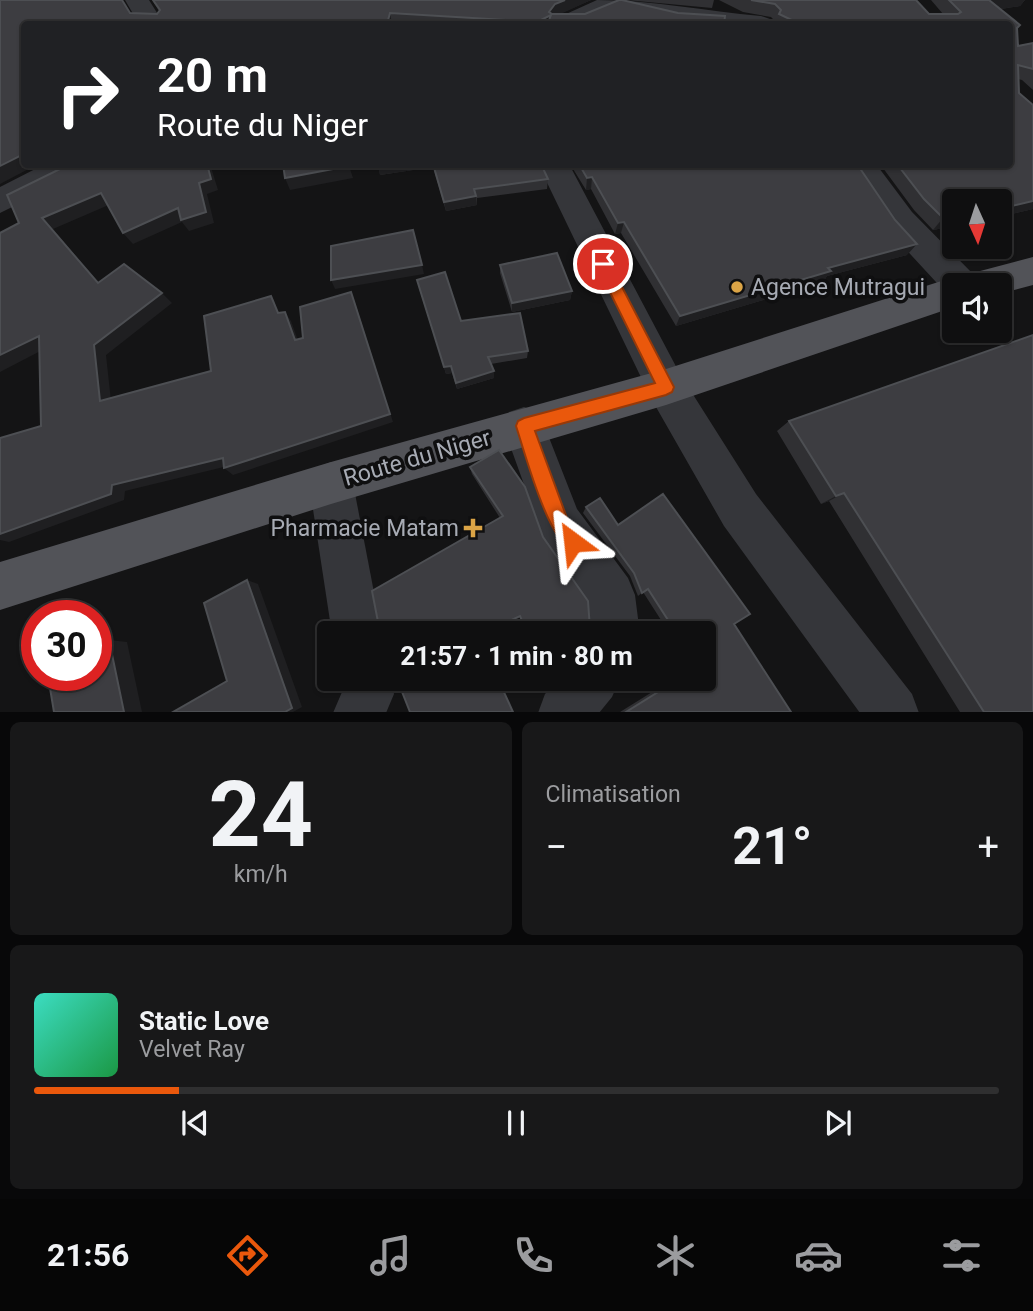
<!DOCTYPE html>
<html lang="fr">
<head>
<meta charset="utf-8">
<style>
  body { margin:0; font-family:Roboto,sans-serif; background:#181819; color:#f1f3f6; height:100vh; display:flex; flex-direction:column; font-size:26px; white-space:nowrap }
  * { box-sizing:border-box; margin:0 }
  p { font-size:23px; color:#9b9c9f }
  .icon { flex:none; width:38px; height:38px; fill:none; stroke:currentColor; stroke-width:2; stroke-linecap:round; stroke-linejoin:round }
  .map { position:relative; height:712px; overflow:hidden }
  .drawer { display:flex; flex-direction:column; gap:10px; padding:10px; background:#080809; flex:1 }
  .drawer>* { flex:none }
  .top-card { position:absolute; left:21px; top:21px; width:992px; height:147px; border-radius:7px; box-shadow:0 2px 5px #0004,0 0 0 2px #2f2f30; background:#202124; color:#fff; overflow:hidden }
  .needle { width:46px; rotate:177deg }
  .controls { position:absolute; left:942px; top:189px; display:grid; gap:14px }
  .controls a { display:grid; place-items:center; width:70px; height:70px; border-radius:7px; background:#0f0f10; box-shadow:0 2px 5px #0004,0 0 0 2px #2f2f30; font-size:35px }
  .speed { position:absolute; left:21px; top:600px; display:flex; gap:14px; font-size:35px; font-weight:700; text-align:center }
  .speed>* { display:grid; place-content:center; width:91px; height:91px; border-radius:50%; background:#0f0f10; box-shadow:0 2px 5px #0004,0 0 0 2px #2f2f30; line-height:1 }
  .speed .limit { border:10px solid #d22; background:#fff; color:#111 }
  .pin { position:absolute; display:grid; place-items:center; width:60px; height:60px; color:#fff; margin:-30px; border:4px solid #fff; border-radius:50%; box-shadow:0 2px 7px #0007 }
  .me { position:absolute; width:77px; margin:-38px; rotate:330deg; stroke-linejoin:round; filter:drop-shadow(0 0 5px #0008) }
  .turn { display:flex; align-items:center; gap:24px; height:147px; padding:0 21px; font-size:32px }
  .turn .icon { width:91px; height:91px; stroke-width:2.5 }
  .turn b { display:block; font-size:49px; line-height:60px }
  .big { font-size:52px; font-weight:700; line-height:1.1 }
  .drawer .card { flex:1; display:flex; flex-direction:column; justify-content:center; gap:10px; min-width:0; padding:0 24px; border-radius:10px; background:#181819 }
  .drawer .dial { align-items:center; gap:0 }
  .dial b { font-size:91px; line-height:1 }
  .song { display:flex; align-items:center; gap:21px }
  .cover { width:84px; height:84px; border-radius:10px; background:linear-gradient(135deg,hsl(170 70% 55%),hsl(140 70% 35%)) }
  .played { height:7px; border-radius:4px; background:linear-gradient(90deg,#ea580c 15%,#2f2f30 15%) }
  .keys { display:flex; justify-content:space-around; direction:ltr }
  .heat { display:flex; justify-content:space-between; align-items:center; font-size:38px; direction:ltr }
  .drawer .tiles { flex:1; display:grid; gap:10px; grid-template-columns:1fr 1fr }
  .card:last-child { grid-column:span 2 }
  .trip { position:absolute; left:317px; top:621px; width:399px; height:70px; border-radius:7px; background:#0f0f10; box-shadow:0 2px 5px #0004,0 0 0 2px #2f2f30; font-weight:700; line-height:70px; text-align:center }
  .dock { display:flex; height:112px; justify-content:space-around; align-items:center; background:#060606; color:#9b9c9f }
  .dock .icon { width:49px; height:49px }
  .dock .selected { color:#ea580c }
  .dock b { font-size:32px; color:#f1f3f6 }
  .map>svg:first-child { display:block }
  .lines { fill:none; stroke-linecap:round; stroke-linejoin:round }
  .minor { fill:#35363a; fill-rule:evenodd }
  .major { fill:#525358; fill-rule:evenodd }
  .wall { fill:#303033 }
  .shaded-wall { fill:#1f1f21 }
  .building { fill:#3d3d41; stroke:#4d4f53; stroke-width:2 }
  .route { fill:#ea580c; stroke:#983908; stroke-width:2 }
  .poi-dot { fill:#dba446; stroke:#0f0f10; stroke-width:2.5 }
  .labels { text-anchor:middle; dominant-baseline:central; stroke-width:7; stroke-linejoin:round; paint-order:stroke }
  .poi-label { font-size:23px; fill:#a7abb4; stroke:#0f0f10; text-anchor:start }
  .street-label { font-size:23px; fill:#a7abb4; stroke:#0f0f10 }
</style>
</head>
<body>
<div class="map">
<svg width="1033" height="713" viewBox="0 0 1033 713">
  <rect width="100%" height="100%" fill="#141415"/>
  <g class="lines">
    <g class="minor">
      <path d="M125,0H149L164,24H139Z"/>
      <path d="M597,0C652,0 706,11 761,16L770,19L774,24C722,29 667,25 618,9L584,24H551L555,19Z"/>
      <path d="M45,164H87L83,172L0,213V187Z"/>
      <path d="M538,164H569L680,374L756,494L912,694L919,713H860L724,526L652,400Z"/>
      <path d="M844,164H876L912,212L974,275L979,285H954V297L948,295L888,230Z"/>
      <path d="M524,407L539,412L577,509L628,578L635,595L640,634H590L588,603L544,540L503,426L509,412Z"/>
      <path d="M331,462L346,468L353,483L382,634H332L309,483L316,468Z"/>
      <path d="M339,679H391L394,694L386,713H333L342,692Z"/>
      <path d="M559,679H620L612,697L599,713H538L545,694Z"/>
    </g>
    <path class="major" d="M1033,257V285L999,294V285H954V307L666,405L331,504L0,610V562L331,462L666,369L954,277L963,280L965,275Z"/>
  </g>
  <g class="wall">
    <path d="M152,0H591L559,14L724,24H24L130,13L157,14L159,11Z"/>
    <path d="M626,0H714L712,8Z"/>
    <path d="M719,0H916L929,14H943L931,0H1025L1020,6L1001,9L1020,25L1017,29L1018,46L1033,43V90L1022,80L1018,79L1019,93L1033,105V209L999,217V201H954V226L933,230L914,210L880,164H1010V24H775L776,22L771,17L743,12Z"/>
    <path d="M378,164H541L548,179L547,189L477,198V205L446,211L433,167L380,175Z"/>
    <path d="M570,164H857L907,255L827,276L823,282L676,326L621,233L615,234L591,189L586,190Z"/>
    <path d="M500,265L572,291L570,300L512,312L500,273Z"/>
    <path d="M419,288L461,321L528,351L527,358L491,364L494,371V378L457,389L452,373L446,374Z"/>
    <path d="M789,421L1033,712H960L829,501L821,504L777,431Z"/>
    <path d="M470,467L543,537L583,634H527L520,618L500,518L472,474Z"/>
    <path d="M586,507L618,525L734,624L791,712H620L673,679H704V634H670L643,592L638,596L630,576L583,513Z"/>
  </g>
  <g class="shaded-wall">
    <path d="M565,0H591L554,17L548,24H537V22L555,4Z"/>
    <path d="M989,0H1025L1020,6L981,12Z"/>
    <path d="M390,13L392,24H387Z"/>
    <path d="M24,154V164H38L0,184V166Z"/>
    <path d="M207,164H210L218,190L207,194L214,223L189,231L182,222L133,244L123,233L199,183Z"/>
    <path d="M382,164H432L433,167L380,175L378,165Z"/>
    <path d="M349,166L353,178L290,190L285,178Z"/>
    <path d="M592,177L591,189L586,190L587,178Z"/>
    <path d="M101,193L111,204L53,229L108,294L98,283L42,218Z"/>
    <path d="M476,196L477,205L446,211L444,202Z"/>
    <path d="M1033,201V209L999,217V209Z"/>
    <path d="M954,217V226L933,230L943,218Z"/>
    <path d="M624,222L621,233L615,234L618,223Z"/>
    <path d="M917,244L907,255L827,276L823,282L676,326L680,316L828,268Z"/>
    <path d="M422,265L424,274L335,289L331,280Z"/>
    <path d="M572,291L570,300L512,312V303Z"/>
    <path d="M351,292L355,302L393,422L233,475L224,468Z"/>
    <path d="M162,293L172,303L106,355L112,410L100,401L94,345Z"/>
    <path d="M285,312L291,321L301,349L295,340Z"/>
    <path d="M39,336L52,345L0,372V355Z"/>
    <path d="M451,366L452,373L446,374L444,367Z"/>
    <path d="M494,371V378L457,389L456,383Z"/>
    <path d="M223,458L232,465L125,491L124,500L9,542L0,540V534L112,485Z"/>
    <path d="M844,493L829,501L821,504L836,496Z"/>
    <path d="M247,580L258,584L302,707L293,712H285Z"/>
    <path d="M520,616V618L487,634H482Z"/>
    <path d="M109,640L127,642L142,712H124Z"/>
  </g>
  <g class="building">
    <path d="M0,0H122L130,13L157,14L160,10L153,0H565L555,4L549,12L552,14H585L619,0H622L678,13L725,16L724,24H570L548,23L551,15L537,22L390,13L387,24H24V154L0,166Z"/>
    <path d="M751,0H916L929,14H958L961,12L949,0H989L1020,25L1017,28L1018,46L1033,43V69L1018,65L1019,93L1033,105V201L999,209V201H954V217L943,218L924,199L897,164H1010V24H800L779,14L781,10L775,4Z"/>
    <path d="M70,164H207L211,179L199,183L206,212L181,220L178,208L123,233L101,193L42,218L98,283L124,264L162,293L94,345L100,401L211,371L204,316L271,296L278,313L285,312L295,340L303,338L300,307L351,292L390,414L224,468L223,458L112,485L111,494L0,534V438L41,426L39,336L0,355V233L19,223L7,195Z"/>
    <path d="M283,164H348L349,166L285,178Z"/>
    <path d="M433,164H541L548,179L474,189L476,196L444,202Z"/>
    <path d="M579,164H857L895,220L917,244L828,268L831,271L680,316L624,222L618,223L592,177L587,178Z"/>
    <path d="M413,230L422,265L331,280V246Z"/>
    <path d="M557,253L572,291L512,303L500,265Z"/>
    <path d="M445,272L461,321L520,313L528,351L488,357L494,371L456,383L451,366L444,367L417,280Z"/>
    <path d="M1033,335V712H984L844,493L836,496L789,421Z"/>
    <path d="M499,450L525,487L543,537L588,601L590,629L583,634H528L520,616L482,634H381L379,627L372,591L503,516L470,467Z"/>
    <path d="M663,494L750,614L734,624L791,712H626L679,679H704V634H677L648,589L642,593L634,573L586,507L600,498L618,525Z"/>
    <path d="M247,580L292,708L285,712H173L227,681L204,603Z"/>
    <path d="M109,640L124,712H54L48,676H96V648Z"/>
    <path d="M397,679H498L513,712H410Z"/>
  </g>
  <path class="route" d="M603,258L608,260L674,387L672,392L666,395L535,431L567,518L582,542L580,548L573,551C548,541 525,453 516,426L518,421L524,418L655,383L596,264Z"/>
  <g class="poi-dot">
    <circle cx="737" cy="287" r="7"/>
    <path d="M469.5 517.5h7v7h7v7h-7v7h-7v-7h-7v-7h7z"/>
  </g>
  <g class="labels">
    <g class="poi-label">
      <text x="751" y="287">Agence Mutragui</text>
      <text x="459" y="528" text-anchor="end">Pharmacie Matam</text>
    </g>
    <g class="street-label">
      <text transform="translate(417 458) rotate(-16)">Route du Niger</text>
    </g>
  </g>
</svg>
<div class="controls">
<a><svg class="needle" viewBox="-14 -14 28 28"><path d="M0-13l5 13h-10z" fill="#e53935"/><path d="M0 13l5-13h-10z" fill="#9b9c9f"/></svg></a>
<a><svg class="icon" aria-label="sound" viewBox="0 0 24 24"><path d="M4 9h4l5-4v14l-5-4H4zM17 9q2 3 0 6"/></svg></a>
</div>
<div class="speed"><div class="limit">30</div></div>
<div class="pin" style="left:603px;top:264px;background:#d93025"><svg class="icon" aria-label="arrive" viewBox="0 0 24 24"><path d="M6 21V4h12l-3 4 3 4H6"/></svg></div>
<svg class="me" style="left:573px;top:542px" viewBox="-20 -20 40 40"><path d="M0-17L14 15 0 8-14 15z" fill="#ea580c" stroke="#fff" stroke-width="4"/></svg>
<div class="trip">21:57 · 1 min · 80 m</div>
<div class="top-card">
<div class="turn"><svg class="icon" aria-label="right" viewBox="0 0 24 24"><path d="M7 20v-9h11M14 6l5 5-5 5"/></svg><div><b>20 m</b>Route du Niger</div></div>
</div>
</div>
<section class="drawer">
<div class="tiles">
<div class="card dial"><b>24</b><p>km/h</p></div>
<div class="card"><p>Climatisation</p>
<div class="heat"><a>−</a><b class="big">21°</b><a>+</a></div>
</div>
<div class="card">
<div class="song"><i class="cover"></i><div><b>Static Love</b><p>Velvet Ray</p></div></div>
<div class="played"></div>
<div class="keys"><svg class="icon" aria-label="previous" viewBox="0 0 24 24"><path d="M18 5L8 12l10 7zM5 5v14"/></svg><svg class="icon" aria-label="pause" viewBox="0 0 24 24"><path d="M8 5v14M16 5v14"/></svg><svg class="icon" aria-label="next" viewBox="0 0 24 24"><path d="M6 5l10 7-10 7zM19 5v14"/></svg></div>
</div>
</div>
</section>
<nav class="dock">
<b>21:56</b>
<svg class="icon selected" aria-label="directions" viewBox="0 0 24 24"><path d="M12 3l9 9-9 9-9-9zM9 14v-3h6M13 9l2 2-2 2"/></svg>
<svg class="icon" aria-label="music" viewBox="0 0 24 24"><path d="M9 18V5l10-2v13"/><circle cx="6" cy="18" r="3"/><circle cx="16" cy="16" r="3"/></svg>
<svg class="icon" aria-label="phone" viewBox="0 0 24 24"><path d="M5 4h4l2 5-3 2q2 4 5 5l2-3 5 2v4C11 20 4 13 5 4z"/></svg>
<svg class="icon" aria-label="climate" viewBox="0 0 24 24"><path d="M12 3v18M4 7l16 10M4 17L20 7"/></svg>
<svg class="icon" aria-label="car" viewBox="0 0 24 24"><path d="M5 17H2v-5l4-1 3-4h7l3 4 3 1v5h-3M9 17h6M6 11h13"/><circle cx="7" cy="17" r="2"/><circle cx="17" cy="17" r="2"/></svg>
<svg class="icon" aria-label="filters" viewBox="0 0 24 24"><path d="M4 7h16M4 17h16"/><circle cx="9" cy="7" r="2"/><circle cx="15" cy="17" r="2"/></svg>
</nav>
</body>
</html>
